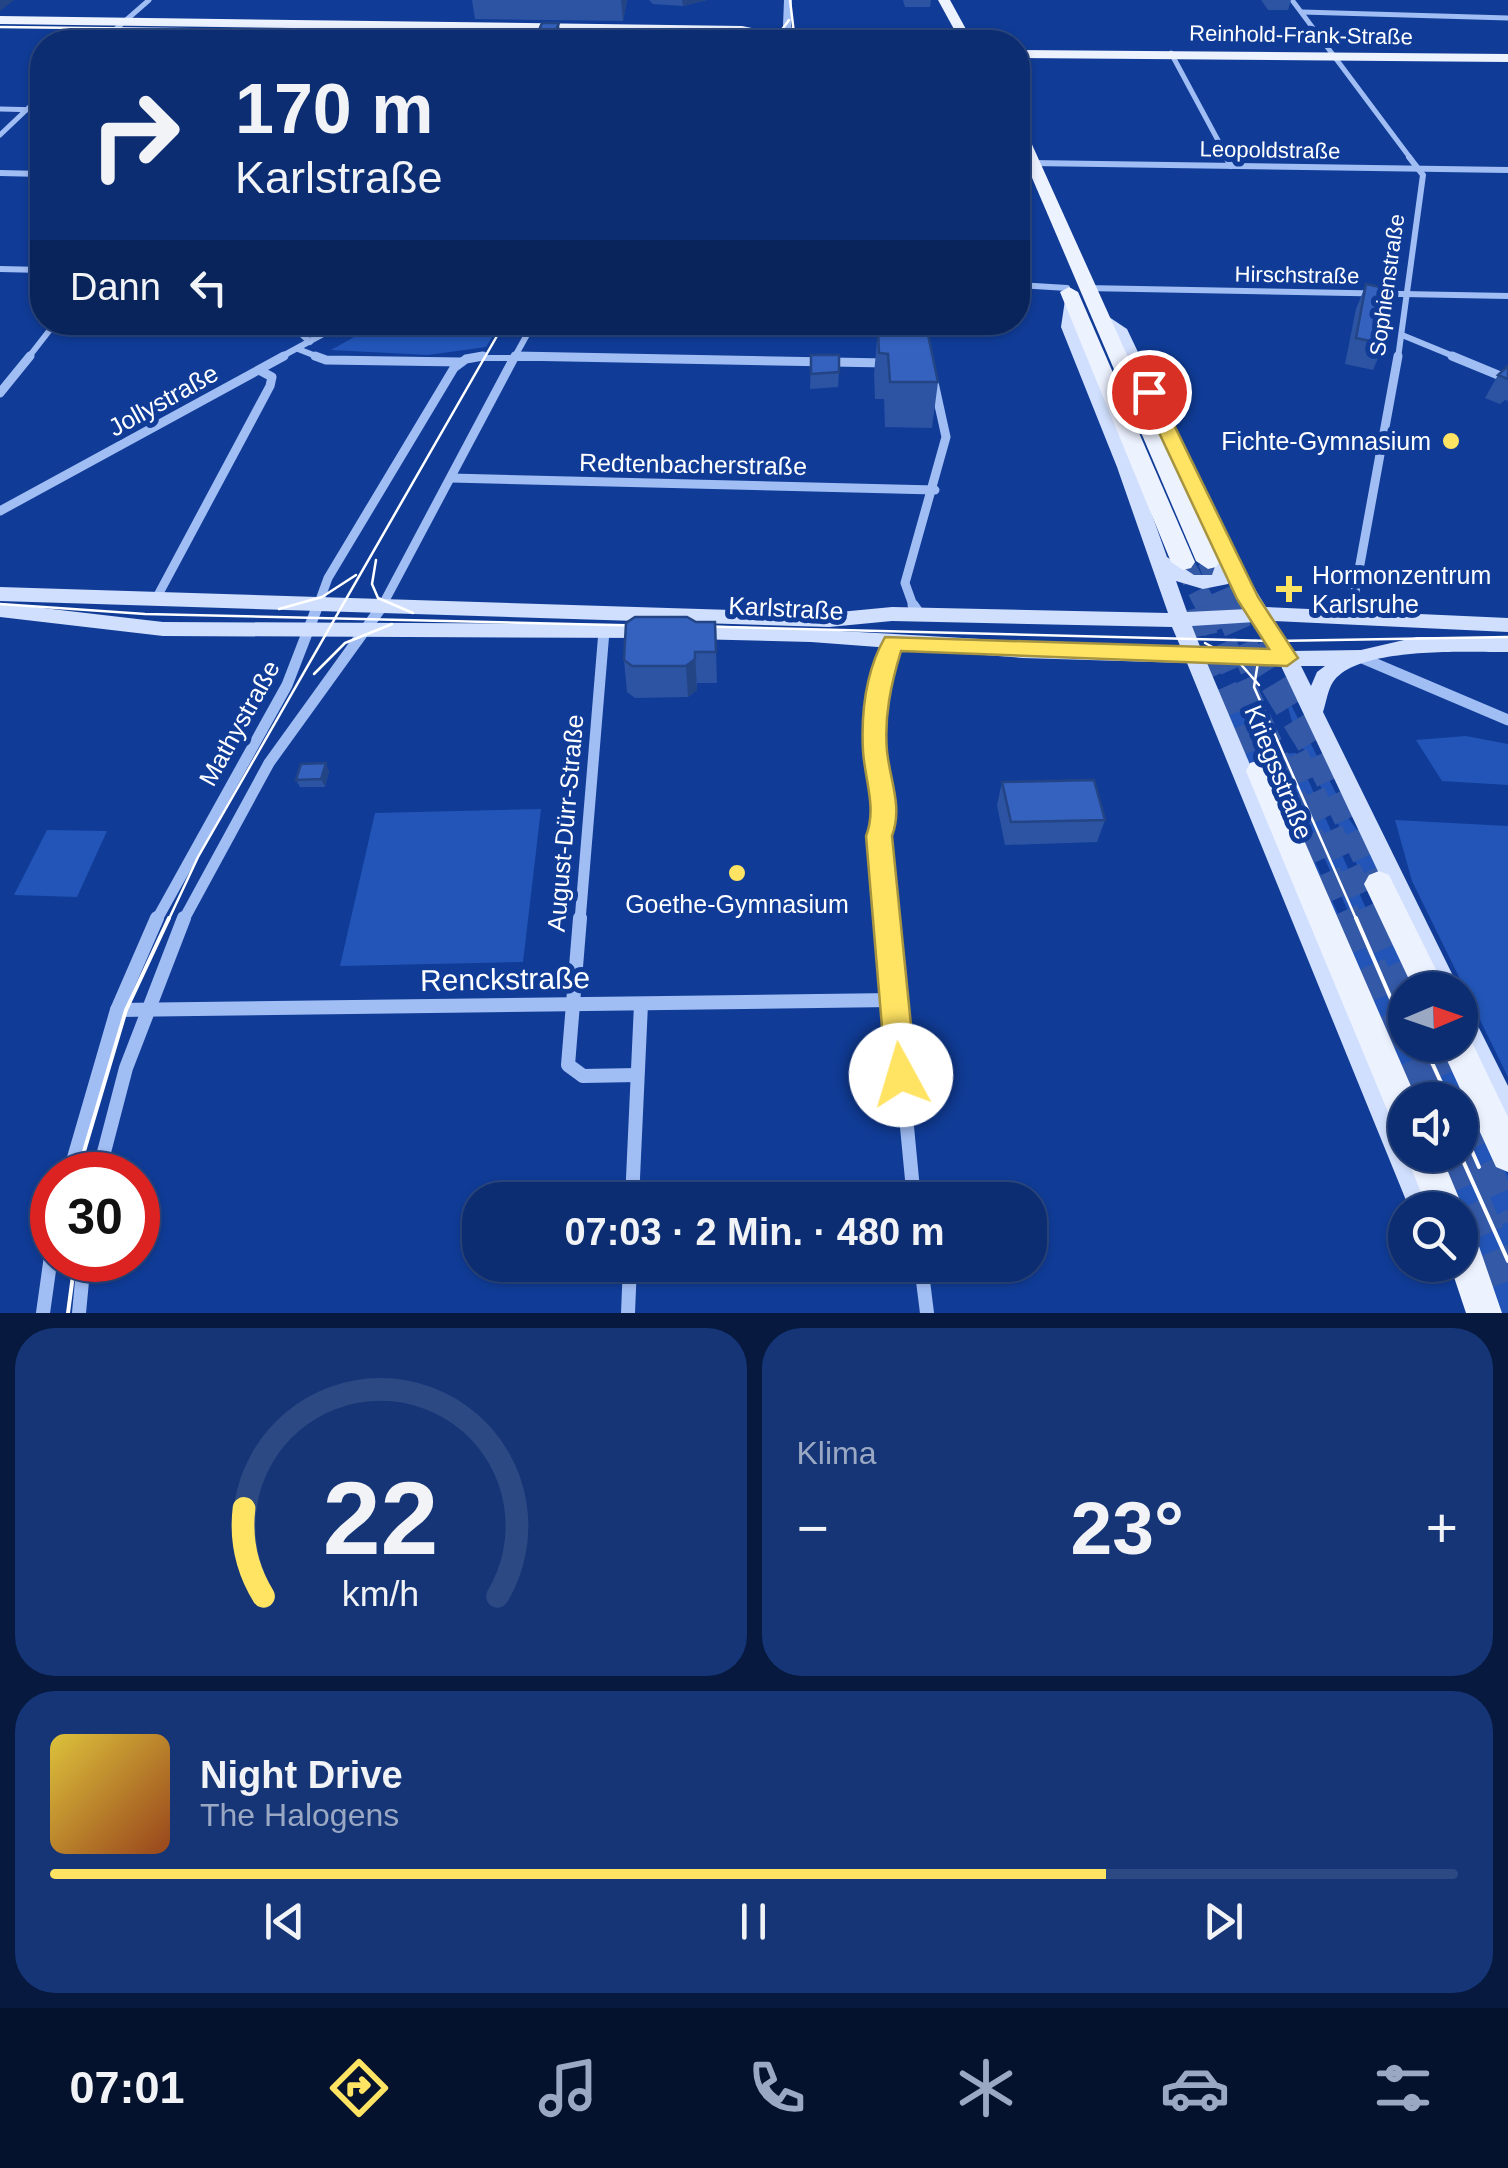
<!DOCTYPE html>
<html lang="de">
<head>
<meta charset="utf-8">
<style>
  body { margin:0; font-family:Arial,sans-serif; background:#153576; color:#f1f3f6; height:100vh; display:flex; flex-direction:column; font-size:38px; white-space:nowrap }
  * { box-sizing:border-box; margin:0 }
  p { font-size:32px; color:#9aa8c3 }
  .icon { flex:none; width:55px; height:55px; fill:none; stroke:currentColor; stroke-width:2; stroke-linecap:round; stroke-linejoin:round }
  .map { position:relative; height:1313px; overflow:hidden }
  .sheet { display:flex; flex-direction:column; gap:15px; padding:15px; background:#07193e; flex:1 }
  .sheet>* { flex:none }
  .hud { position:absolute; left:30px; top:30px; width:1000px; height:305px; border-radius:40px; box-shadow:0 2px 8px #0004,0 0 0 2px #2c4984; background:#0c2d71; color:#f1f3f6; overflow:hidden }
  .needle { width:65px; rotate:88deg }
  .controls { position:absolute; left:1388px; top:972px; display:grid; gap:20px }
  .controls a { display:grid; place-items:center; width:90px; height:90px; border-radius:50%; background:#0c2d71; box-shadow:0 2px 8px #0004,0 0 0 2px #2c4984; font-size:50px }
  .speed { position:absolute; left:30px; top:1152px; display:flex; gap:20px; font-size:50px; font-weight:700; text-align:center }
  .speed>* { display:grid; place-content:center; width:130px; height:130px; border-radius:50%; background:#0c2d71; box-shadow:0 2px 8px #0004,0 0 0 2px #2c4984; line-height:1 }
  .speed .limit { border:15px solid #d22; background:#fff; color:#111 }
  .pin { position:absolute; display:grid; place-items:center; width:85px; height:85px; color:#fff; margin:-42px; border:5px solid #fff; border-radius:50%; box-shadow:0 2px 10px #0007 }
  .me { position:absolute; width:110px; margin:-55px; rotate:354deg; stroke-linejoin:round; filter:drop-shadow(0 0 8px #0008) }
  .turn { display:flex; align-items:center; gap:35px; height:210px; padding:0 40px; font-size:45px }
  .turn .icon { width:130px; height:130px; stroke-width:2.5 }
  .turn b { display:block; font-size:70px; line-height:85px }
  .then { display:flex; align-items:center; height:95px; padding:0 40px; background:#0003; gap:20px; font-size:38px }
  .big { font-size:75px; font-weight:600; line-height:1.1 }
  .sheet .widget { flex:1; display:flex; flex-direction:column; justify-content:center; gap:15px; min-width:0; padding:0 35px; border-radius:40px; background:#153576 }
  .sheet .dial { align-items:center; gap:0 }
  .dial svg { height:260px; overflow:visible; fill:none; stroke:#2c4984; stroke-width:7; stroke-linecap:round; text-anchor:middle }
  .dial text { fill:#f1f3f6; stroke:none }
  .song { display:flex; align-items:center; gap:30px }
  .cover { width:120px; height:120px; border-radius:15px; background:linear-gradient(135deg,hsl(50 70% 55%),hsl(20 70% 35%)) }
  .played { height:10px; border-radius:5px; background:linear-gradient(90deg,#ffe363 75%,#2c4984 75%) }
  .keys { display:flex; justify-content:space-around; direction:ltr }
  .heat { display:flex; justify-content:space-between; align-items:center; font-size:55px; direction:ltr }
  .sheet .tiles { flex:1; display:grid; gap:15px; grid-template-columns:1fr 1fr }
  .widget:last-child { grid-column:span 2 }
  .trip { position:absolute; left:462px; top:1182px; width:585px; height:100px; border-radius:40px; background:#0c2d71; box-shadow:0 2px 8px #0004,0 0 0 2px #2c4984; font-weight:600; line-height:100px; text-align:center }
  .tab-bar { display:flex; height:160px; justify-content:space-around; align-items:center; background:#05122d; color:#9aa8c3 }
  .tab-bar .icon { width:70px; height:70px }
  .tab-bar .on { color:#ffe363 }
  .tab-bar b { font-size:45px; color:#f1f3f6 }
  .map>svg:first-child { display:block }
  .green { fill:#2255b7 }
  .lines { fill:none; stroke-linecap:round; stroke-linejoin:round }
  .primary-tunnel-far2 { stroke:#3459a7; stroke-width:21; stroke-dasharray:21 11; stroke-linecap:butt }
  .primary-tunnel-far1 { stroke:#3459a7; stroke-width:28; stroke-dasharray:28 14; stroke-linecap:butt }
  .primary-tunnel { stroke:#3459a7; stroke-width:34; stroke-dasharray:34 18; stroke-linecap:butt }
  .minor-far4 { stroke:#a0bdf4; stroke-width:5 }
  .minor-far3 { stroke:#a0bdf4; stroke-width:6 }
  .minor-far2 { stroke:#a0bdf4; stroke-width:9 }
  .minor-far1 { stroke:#a0bdf4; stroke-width:11 }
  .minor { stroke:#a0bdf4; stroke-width:14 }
  .tertiary { fill:#a0bdf4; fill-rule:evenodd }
  .secondary { fill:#d0dffd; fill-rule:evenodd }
  .primary { fill:#edf2ff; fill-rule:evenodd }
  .tram-far1 { stroke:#fff; stroke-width:2.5 }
  .tram { stroke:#fff; stroke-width:4 }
  .wall { fill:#2d54a3 }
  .shaded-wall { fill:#244585 }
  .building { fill:#3462be; stroke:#244585; stroke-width:2.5 }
  .route { fill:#ffe363; stroke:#a69440; stroke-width:2.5 }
  .poi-dot { fill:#ffe363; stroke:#103c97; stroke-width:4 }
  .labels { text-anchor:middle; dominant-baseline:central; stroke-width:10; stroke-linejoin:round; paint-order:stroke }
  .far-street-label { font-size:22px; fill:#fff; stroke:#103c97 }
  .street-label { font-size:25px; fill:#fff; stroke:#103c97 }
  .poi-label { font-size:25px; fill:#fff; stroke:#103c97; text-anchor:end }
  .near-street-label { font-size:30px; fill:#fff; stroke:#103c97 }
</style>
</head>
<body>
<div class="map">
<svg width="1508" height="1313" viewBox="0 0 1508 1313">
  <rect width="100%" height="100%" fill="#103c97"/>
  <g class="green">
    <path d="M286,26L448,29L441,35L280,33Z"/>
    <path d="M379,323V322L501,323L486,347L428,355L331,350Z"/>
    <path d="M1217,689H1236L1248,709L1353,948L1364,947L1278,754L1296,753L1383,946L1394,945L1294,729L1283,689L1349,819L1376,856L1420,990H1405V1045H1446L1508,1176V1313H1500L1460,1224V1210L1430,1155H1460V1100H1410L1250,770Z"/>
    <path d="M1466,736L1508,744V785L1442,781L1416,740Z"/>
    <path d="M541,809L523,962L340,966L375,813Z"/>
    <path d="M1395,820L1508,826V1077L1412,881Z"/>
    <path d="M47,830L107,831L77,897L14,895Z"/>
  </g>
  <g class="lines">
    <g class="primary-tunnel-far2">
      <path d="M1208,561L1228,608"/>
      <path d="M1183,562L1207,608"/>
    </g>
    <g class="primary-tunnel-far1">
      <path d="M1205,605L1349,921"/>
      <path d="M1227,605L1254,669"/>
      <path d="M1198,608L1207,652L1260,771"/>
      <path d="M1252,648L1317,754L1379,884"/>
      <path d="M1294,755L1371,921"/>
    </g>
    <g class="primary-tunnel">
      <path d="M1348,918L1429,1100"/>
      <path d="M1370,918L1405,995"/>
      <path d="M1428,1045L1453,1100"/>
      <path d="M1460,1117L1508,1222"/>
      <path d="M1453,1155L1508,1281"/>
    </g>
    <g class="minor-far4">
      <path d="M1292,0L1411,159"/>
      <path d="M1302,12L1508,18"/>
      <path d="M101,42L149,0"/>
      <path d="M285,42L290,35"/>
      <path d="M454,42L462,26"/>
      <path d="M1171,53L1228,159"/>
      <path d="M0,109L42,110"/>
      <path d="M0,135L42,95"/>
    </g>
    <g class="minor-far3">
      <path d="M1226,157L1231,166"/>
      <path d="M1031,163L1508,170"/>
      <path d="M0,173L42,174"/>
      <path d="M0,269L42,270"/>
      <path d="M1018,285L1067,288"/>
      <path d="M1085,288L1508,296"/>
      <path d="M300,322L298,331L310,342"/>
      <path d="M1402,335L1458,358"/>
      <path d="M298,349L321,358"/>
      <path d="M28,358L56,322"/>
      <path d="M279,358L345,322"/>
      <path d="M471,358H641"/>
      <path d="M514,358L534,322"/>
      <path d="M1398,358L1423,175L1409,157"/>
    </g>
    <g class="minor-far2">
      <path d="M315,356L326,360L461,362"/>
      <path d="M516,356L887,363"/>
      <path d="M1452,356L1508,379"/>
      <path d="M0,393L30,356"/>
      <path d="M451,478L935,490"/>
      <path d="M0,511L284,356"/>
      <path d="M157,597L270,386L272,377L259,370"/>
      <path d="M317,608L328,578L454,368L466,359L483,356"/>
      <path d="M381,608L515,356"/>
      <path d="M914,608L905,583L946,437L933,378"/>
      <path d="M1352,608L1398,356"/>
    </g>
    <g class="minor-far1">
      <path d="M913,605L920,615"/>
      <path d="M1351,605L1354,616"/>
      <path d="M1362,658L1508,720"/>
      <path d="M156,921L287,685L318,605"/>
      <path d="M183,921L269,763L383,605"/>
      <path d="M580,921L604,631"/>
      <path d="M887,921L879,836L883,804L875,736L892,642"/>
    </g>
    <g class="minor">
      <path d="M580,918L568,1065L583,1076L637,1075"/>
      <path d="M887,918L914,1200"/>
      <path d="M117,1010L893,1000"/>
      <path d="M69,1175L117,1010L157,918"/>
      <path d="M98,1175L126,1068L184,918"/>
      <path d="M632,1200L641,1004"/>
      <path d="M921,1265L927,1313"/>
      <path d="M43,1313L52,1249"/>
      <path d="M79,1313L84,1260"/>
      <path d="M628,1313L630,1265"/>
    </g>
    <path class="tertiary" d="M784,0H792L791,26L797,42H789L783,26Z"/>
    <g class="secondary">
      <path d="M1072,296L1079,300L1075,327L1135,467L1167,557L1194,575H1212L1218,558L1114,332L1093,319V313H1103L1127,329L1236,558L1266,607L1508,618V632L1274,621L1293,651L1361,650L1417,637L1508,638V652C1468,652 1357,646 1333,682C1328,689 1326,703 1323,712L1460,990H1434L1281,666L1207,663L1405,1131V1155H1415L1438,1210H1410L1187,663L1023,658L811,642L691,639L681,632L691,625C855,629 1017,644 1181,648L1172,627L892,621L829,627L0,601V587L829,613L892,607L1168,613L1117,467L1061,327L1065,300ZM1230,579L1248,609L1187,612L1176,581L1203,589L1228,584ZM1255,622L1273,651L1201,649L1192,626ZM1301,666H1325L1317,672L1311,686Z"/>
      <path d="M0,603L163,622L652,624L662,631L652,638L163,636L0,617Z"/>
      <path d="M1460,1004L1469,1008L1508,1086V1129L1498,1125L1460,1044Z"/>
    </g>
    <g class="primary">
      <path d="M938,0H950L973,42H961Z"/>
      <path d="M0,16L742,26L819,42H793L742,34L0,24Z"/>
      <path d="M978,29L1012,39L1013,42H995L973,36Z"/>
      <path d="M1018,50L1508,54V62L1018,58Z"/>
      <path d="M1018,125L1025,129L1220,561L1216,567L1208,569L1196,561L1018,145Z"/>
      <path d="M1069,287L1078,292L1195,562L1191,568L1183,570L1171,562L1060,292Z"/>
      <path d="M1260,760L1270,763L1274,771L1417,1100H1405V1129L1393,1124L1246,771L1250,763Z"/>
      <path d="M1379,871L1389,875L1446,990H1414L1364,884L1369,875Z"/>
      <path d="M1460,1031L1468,1034L1508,1117V1172L1496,1167L1440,1045H1460Z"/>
      <path d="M1406,1155H1441L1464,1210L1460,1219V1210H1428Z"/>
      <path d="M1460,1224L1473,1229L1502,1313H1466L1450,1265H1460Z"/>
    </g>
    <g class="tram-far1">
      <path d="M790,0L795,42"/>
      <path d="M0,27L751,36L781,31L789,20"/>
      <path d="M376,560L372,584L378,598L413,613"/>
      <path d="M0,604L145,614L653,626"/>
      <path d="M279,609L322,597L356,575"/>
      <path d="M688,626L1275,641L1508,637"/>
      <path d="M1283,640L1259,656L1254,687L1357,921"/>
      <path d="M1205,643L1238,661L1259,685"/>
      <path d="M314,674L345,643L392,624"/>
      <path d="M168,921L198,857L505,322"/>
    </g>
    <g class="tram">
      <path d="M1356,918L1405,1031"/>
      <path d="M1424,1045L1449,1100"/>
      <path d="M1460,1124L1479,1167"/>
      <path d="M1460,1154L1508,1261"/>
      <path d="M77,1175L126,1010L169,918"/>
      <path d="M68,1313L75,1260"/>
    </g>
  </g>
  <g class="wall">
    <path d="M472,0H627L623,21L475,19Z"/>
    <path d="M649,0H707L683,6L653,4Z"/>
    <path d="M903,0H931L930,7H905Z"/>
    <path d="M1261,0H1291L1288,10H1268Z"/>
    <path d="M1366,284L1384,344L1373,370L1345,364L1356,309Z"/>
    <path d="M878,329L938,382L932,428L885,427L884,399H875L874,374Z"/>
    <path d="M811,355L839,372L838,387L810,389Z"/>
    <path d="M1508,366V401L1505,400L1500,404L1485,398L1498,375Z"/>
    <path d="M696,622H715L717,683H697V690L688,697L635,698L627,692L624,660Z"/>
    <path d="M329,771L325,787H300L296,780Z"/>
    <path d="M1002,782L1105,820L1097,842L1005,845L997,805Z"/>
  </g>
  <g class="shaded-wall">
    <path d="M0,0H14L0,11Z"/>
    <path d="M621,0H627L623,21Z"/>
    <path d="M682,0H707L683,6Z"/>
    <path d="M559,23L560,35L557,42H551Z"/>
    <path d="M695,652L697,690L688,697L686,666Z"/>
    <path d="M326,763L329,771L325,787L321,779Z"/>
  </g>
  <g class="building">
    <path d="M542,23H559L551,42H534Z"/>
    <path d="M1366,284L1394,290L1384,344L1356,338Z"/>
    <path d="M878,329L927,330L938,382H890L888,354L879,353Z"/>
    <path d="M811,355H839V372L811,374Z"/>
    <path d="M1508,366V379L1498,375Z"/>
    <path d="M635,617H687L696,622H715L716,652H695V659L686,666H632L624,660L626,623Z"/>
    <path d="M326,763L321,779L296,780L301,764Z"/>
    <path d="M1094,780L1105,820L1011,822L1002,782Z"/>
  </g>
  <path class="route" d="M1149,387L1158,392L1258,597L1298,658L1287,666L901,651C891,684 884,716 887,751C890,781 903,807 892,836L916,1075L912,1086L901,1090L890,1086L886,1075L866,836C877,808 865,781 863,751C861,713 866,671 885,637L1269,649L1237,599L1140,392Z"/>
  <g class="poi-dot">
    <circle cx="1451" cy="441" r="10"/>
    <path d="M1284 574h10v10h10v10h-10v10h-10v-10h-10v-10h10z"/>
    <circle cx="737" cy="873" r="10"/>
  </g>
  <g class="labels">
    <g class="far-street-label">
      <text transform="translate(1301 35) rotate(1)">Reinhold-Frank-Straße</text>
      <text transform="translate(1270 150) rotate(1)">Leopoldstraße</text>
      <text transform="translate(1297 275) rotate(1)">Hirschstraße</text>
      <text transform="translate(1387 285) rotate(-82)">Sophienstraße</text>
    </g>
    <g class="street-label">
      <text transform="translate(163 400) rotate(-29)">Jollystraße</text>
      <text transform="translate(693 464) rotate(1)">Redtenbacherstraße</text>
      <text transform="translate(786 608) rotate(3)">Karlstraße</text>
      <text transform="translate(239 723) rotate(-61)">Mathystraße</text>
      <text transform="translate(1279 772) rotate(68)">Kriegsstraße</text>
      <text transform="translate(565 823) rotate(-85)">August-Dürr-Straße</text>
    </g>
    <g class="poi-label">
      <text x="1431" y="441">Fichte-Gymnasium</text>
      <text x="1312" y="575" text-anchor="start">Hormonzentrum<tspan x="1312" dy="29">Karlsruhe</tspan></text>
      <text x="737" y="904" text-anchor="middle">Goethe-Gymnasium</text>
    </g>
    <g class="near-street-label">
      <text transform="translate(505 979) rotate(-1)">Renckstraße</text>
    </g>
  </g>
</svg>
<div class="controls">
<a><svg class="needle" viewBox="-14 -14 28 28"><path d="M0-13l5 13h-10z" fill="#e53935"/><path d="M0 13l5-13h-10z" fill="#9aa8c3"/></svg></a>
<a><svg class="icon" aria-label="sound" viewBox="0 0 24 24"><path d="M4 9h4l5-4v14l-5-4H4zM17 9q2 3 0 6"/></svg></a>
<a><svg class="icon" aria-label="search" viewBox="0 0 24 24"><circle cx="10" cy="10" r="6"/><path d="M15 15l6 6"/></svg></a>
</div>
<div class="speed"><div class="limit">30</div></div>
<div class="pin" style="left:1149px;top:392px;background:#d93025"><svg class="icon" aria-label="arrive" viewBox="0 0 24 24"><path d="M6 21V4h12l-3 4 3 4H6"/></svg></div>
<svg class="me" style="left:901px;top:1075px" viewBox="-20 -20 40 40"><circle r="19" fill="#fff"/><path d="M0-13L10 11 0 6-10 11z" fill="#ffe363"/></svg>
<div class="trip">07:03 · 2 Min. · 480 m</div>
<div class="hud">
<div class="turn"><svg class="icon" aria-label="right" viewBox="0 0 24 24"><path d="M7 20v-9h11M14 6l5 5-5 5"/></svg><div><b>170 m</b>Karlstraße</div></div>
<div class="then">Dann<svg class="icon" aria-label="left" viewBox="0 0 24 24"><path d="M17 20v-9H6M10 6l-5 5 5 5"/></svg></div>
</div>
</div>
<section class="sheet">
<div class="tiles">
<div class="widget dial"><svg viewBox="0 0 100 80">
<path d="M14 69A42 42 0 1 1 86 69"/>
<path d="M14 69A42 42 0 0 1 8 42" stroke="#ffe363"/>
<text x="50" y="56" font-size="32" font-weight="700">22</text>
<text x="50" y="72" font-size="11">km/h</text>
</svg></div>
<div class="widget"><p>Klima</p>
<div class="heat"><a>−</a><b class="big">23°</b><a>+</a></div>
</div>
<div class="widget">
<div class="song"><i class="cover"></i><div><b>Night Drive</b><p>The Halogens</p></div></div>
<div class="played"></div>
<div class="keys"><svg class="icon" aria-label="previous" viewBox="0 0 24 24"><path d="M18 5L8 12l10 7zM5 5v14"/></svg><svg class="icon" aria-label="pause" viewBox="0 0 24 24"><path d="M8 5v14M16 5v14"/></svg><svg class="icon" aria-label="next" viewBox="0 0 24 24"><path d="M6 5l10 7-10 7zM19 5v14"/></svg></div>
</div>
</div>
</section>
<nav class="tab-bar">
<b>07:01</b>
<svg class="icon on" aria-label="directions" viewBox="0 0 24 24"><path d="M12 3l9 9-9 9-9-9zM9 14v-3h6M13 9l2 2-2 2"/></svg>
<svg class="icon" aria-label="music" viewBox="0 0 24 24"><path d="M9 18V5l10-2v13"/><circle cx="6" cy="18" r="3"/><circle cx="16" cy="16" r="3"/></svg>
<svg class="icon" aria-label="phone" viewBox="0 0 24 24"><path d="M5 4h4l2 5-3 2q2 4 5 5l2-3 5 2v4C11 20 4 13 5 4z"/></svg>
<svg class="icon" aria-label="climate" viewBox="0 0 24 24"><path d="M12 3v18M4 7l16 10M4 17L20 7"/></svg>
<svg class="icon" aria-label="car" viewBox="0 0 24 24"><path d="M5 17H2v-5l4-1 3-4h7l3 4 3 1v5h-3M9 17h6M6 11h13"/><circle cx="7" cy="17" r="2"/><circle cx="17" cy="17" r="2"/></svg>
<svg class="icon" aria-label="filters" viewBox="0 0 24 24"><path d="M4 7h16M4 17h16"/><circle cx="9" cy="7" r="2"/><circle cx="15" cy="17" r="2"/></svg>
</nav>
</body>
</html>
